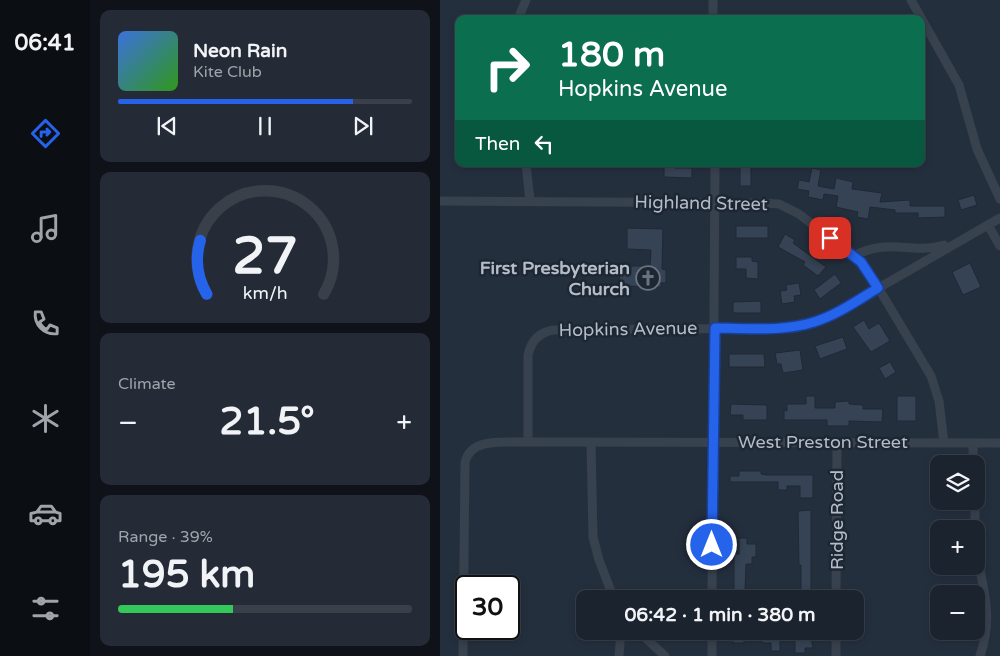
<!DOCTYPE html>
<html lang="en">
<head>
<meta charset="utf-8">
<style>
  body { margin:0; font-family:"Varela Round",sans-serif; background:#242b36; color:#f1f3f6; height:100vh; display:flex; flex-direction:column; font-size:19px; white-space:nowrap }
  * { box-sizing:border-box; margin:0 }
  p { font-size:16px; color:#a0a4aa }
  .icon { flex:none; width:28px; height:28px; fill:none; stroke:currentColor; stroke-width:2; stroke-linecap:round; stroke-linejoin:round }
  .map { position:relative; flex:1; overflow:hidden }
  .panel { display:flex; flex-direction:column; gap:10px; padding:10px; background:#0f1319; width:350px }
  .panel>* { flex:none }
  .top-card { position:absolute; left:15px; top:15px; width:470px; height:152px; border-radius:10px; box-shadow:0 2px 8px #0003,0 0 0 1px #39404a; background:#0b6e4f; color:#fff; overflow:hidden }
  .buttons { position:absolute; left:490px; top:455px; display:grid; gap:10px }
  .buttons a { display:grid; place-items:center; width:55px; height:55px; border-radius:10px; background:#1b232e; box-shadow:0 2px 8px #0003,0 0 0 1px #39404a; font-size:25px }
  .speed { position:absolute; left:15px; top:575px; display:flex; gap:10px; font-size:25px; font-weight:700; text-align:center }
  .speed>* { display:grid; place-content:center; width:65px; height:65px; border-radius:50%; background:#1b232e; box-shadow:0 2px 8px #0003,0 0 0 1px #39404a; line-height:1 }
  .speed .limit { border:2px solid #111; border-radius:8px; background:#fff; color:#111 }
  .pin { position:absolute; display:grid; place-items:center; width:42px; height:42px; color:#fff; margin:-21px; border-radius:10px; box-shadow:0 2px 8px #0006 }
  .me { position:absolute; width:55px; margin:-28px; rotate:0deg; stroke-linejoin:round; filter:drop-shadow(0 0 4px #0008) }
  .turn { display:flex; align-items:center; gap:18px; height:105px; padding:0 20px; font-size:22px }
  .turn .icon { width:65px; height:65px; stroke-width:2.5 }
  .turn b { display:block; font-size:35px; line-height:42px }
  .then { display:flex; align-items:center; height:48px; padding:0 20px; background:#0003; gap:10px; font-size:19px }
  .big { font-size:38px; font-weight:700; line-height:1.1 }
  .panel .widget { flex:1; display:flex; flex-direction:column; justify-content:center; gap:8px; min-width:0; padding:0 18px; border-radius:10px; background:#242b36 }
  .panel .dial { align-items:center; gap:0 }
  .dial svg { height:130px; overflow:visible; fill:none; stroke:#39404a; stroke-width:7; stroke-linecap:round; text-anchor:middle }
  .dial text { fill:#f1f3f6; stroke:none }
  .song { display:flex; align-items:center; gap:15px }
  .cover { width:60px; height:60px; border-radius:8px; background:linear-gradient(135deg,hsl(220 70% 55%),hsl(110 70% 35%)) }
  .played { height:5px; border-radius:2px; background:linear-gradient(90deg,#2563eb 80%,#39404a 80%) }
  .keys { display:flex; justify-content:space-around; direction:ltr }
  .heat { display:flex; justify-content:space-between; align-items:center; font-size:28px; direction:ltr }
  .charge { height:8px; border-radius:4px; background:linear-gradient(90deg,#34c759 39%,#39404a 0) }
  .trip { position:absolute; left:136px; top:590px; width:288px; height:50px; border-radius:10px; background:#1b232e; box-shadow:0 2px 8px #0003,0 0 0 1px #39404a; font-weight:700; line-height:50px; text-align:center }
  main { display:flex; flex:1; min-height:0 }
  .tab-bar { display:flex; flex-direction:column; width:90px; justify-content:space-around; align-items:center; background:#0b0e12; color:#a0a4aa }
  .tab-bar .icon { width:35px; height:35px }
  .tab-bar .active { color:#2563eb }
  .tab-bar b { font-size:22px; color:#f1f3f6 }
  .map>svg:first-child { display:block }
  .building { fill:#364354; stroke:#1f2835 }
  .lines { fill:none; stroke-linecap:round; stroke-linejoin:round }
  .minor { stroke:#38414e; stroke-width:9 }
  .route-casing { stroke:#184099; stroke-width:12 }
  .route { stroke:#2563eb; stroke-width:9 }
  .labels { text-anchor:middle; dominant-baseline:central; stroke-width:5; stroke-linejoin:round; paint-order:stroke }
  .street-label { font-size:18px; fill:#b4bcc9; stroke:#1d2633 }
  .poi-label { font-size:18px; font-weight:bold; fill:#b4bcc9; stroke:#1d2633; text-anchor:end }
</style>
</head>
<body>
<main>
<nav class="tab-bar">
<b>06:41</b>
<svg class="icon active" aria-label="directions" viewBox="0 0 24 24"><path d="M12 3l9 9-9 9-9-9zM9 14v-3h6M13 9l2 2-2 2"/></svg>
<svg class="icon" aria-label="music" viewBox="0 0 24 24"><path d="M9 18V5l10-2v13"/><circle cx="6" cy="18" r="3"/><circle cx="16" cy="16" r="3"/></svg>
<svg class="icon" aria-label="phone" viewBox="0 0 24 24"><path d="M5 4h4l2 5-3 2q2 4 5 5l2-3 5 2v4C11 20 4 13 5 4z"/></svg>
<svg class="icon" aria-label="climate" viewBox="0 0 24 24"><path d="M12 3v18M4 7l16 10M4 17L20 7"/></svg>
<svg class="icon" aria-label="car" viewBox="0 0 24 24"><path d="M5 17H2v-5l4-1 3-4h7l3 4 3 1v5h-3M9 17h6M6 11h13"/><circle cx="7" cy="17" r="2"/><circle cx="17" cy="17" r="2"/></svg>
<svg class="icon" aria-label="filters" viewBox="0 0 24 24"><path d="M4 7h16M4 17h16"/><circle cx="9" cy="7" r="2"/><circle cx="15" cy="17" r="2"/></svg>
</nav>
<section class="panel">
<div class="widget">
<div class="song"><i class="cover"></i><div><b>Neon Rain</b><p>Kite Club</p></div></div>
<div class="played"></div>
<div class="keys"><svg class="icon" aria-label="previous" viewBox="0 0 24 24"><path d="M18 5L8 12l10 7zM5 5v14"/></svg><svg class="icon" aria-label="pause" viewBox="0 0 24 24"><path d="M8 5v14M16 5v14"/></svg><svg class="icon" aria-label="next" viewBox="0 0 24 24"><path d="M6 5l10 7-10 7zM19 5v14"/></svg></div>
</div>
<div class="widget dial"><svg viewBox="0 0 100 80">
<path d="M14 69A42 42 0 1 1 86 69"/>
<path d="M14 69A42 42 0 0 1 10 36" stroke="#2563eb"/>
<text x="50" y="56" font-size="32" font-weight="700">27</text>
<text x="50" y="72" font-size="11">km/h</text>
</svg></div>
<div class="widget"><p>Climate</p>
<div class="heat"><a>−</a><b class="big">21.5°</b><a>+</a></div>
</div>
<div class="widget"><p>Range · 39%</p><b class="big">195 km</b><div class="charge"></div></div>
</section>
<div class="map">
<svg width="560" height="656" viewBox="0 0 560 656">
  <rect width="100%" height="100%" fill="#242f3e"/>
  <g class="building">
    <path d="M224,164H235V168H252V178L224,177Z"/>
    <rect x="300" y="165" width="11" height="21"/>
    <path d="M372,168L381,170L378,186L394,189L396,178L413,182L412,189L442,193L440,202L470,200V206H505V217L478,218V213H455V210L430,207L428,219L417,217L418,212L396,207L398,196L384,194L383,200L368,197L369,191L357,189L359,180L369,182Z"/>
    <path d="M534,195L537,205L521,210L518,200Z"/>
    <rect x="296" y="226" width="32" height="12"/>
    <path d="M187,228L223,229L222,269L226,270V283H221V287L183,286V282H179L180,269L183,270V266H210L211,250L187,249Z"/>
    <path d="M345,234L355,240L353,243L386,267L378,276L363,265L365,262L338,247Z"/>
    <path d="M296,257H312V261L318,262V279L306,278V269H296Z"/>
    <path d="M530,263L541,287L523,295L512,272Z"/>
    <path d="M395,274L401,283L380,299L374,290Z"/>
    <path d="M359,283L361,295L354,296L355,302L342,304L340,291L347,290L346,285Z"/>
    <path d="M321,301V313H293V302Z"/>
    <path d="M424,320L429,329L439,323L450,341L431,352L413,327Z"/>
    <path d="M403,337L407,349L380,359L375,346Z"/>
    <path d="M360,350L363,370L343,373L341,364H337L335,353Z"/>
    <path d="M289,354H324L325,367H289Z"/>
    <path d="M450,362L456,372L445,379L439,368Z"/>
    <path d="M366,396H375V408H395V402L409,401V404L423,405V409H443L442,422L409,421V426H387V420H344V410L347,411V404H366Z"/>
    <rect x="457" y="396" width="19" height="25"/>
    <path d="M291,404L327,405V420H303V415H290Z"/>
    <path d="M299,471H321V474L326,475H373V498H360V486H347V490H338V482H290V476H299Z"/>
    <path d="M371,510V597L361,596V565H359L358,511Z"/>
    <path d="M299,538H307V544H316V557H312V564H306L305,591H294V554H299Z"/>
    <rect x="293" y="631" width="11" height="12"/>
    <path d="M322,631L340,632V651H331V643H322Z"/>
    <path d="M355,633H370L373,648H365V653H355Z"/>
  </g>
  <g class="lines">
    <g class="minor">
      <path d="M273,0V19"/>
      <path d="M471,0L519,85L537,149L560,199"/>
      <path d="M78,19L86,0"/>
      <path d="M86,164L90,201"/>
      <path d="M0,201L325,203L339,204L359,214L414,256L430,274L491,376L499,401L504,443"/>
      <path d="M548,225L560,246"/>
      <path d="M414,256C449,237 471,255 504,245"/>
      <path d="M88,442V355C91,341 99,332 114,330L347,328L368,324L390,316L560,218"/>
      <path d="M151,442L153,537L159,560L174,599"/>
      <path d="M533,443V464"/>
      <path d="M535,501V529"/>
      <path d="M536,545C541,588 555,611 540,656"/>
      <path d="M272,599L275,164"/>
      <path d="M396,599L397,442"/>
      <path d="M198,631L225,656"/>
      <path d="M23,656L25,463C30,436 67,443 88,442L560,443"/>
      <path d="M179,656L181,631"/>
      <path d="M272,656V631"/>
      <path d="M396,656V631"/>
    </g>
  </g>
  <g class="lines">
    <g class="route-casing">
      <path id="route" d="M272,545L275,328C307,328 343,332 374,322C397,315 418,300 438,288L421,262L390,238"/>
    </g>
    <use href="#route" class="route"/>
  </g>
  <defs>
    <g id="church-ring" transform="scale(1.25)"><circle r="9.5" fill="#1d2633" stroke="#6b7280" stroke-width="1.5"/><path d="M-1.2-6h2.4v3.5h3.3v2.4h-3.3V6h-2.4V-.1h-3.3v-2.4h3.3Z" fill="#6b7280"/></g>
  </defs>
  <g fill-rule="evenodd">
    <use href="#church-ring" x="208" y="278"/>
  </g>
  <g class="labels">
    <g class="street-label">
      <text transform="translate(261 203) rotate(1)">Highland Street</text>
      <text transform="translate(188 329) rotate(-1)">Hopkins Avenue</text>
      <text x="383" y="442">West Preston Street</text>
      <text transform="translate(397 520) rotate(-90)">Ridge Road</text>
    </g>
    <g class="poi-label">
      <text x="190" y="268">First Presbyterian<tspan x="190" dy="21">Church</tspan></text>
    </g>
  </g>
</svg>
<div class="buttons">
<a><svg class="icon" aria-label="layers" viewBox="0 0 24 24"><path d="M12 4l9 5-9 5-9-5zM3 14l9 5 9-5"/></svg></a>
<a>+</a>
<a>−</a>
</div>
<div class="speed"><div class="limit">30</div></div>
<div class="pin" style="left:390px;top:238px;background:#d93025"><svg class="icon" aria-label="arrive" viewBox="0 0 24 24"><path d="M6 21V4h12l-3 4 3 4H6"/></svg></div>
<svg class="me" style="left:272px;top:545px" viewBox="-20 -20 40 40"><circle r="17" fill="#2563eb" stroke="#fff" stroke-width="3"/><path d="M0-11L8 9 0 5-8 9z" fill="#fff"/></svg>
<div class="trip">06:42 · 1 min · 380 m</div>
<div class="top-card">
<div class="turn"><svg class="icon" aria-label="right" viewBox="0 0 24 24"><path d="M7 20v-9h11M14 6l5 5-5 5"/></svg><div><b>180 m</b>Hopkins Avenue</div></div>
<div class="then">Then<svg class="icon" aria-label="left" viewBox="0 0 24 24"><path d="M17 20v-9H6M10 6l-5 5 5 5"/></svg></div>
</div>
</div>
</main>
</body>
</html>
